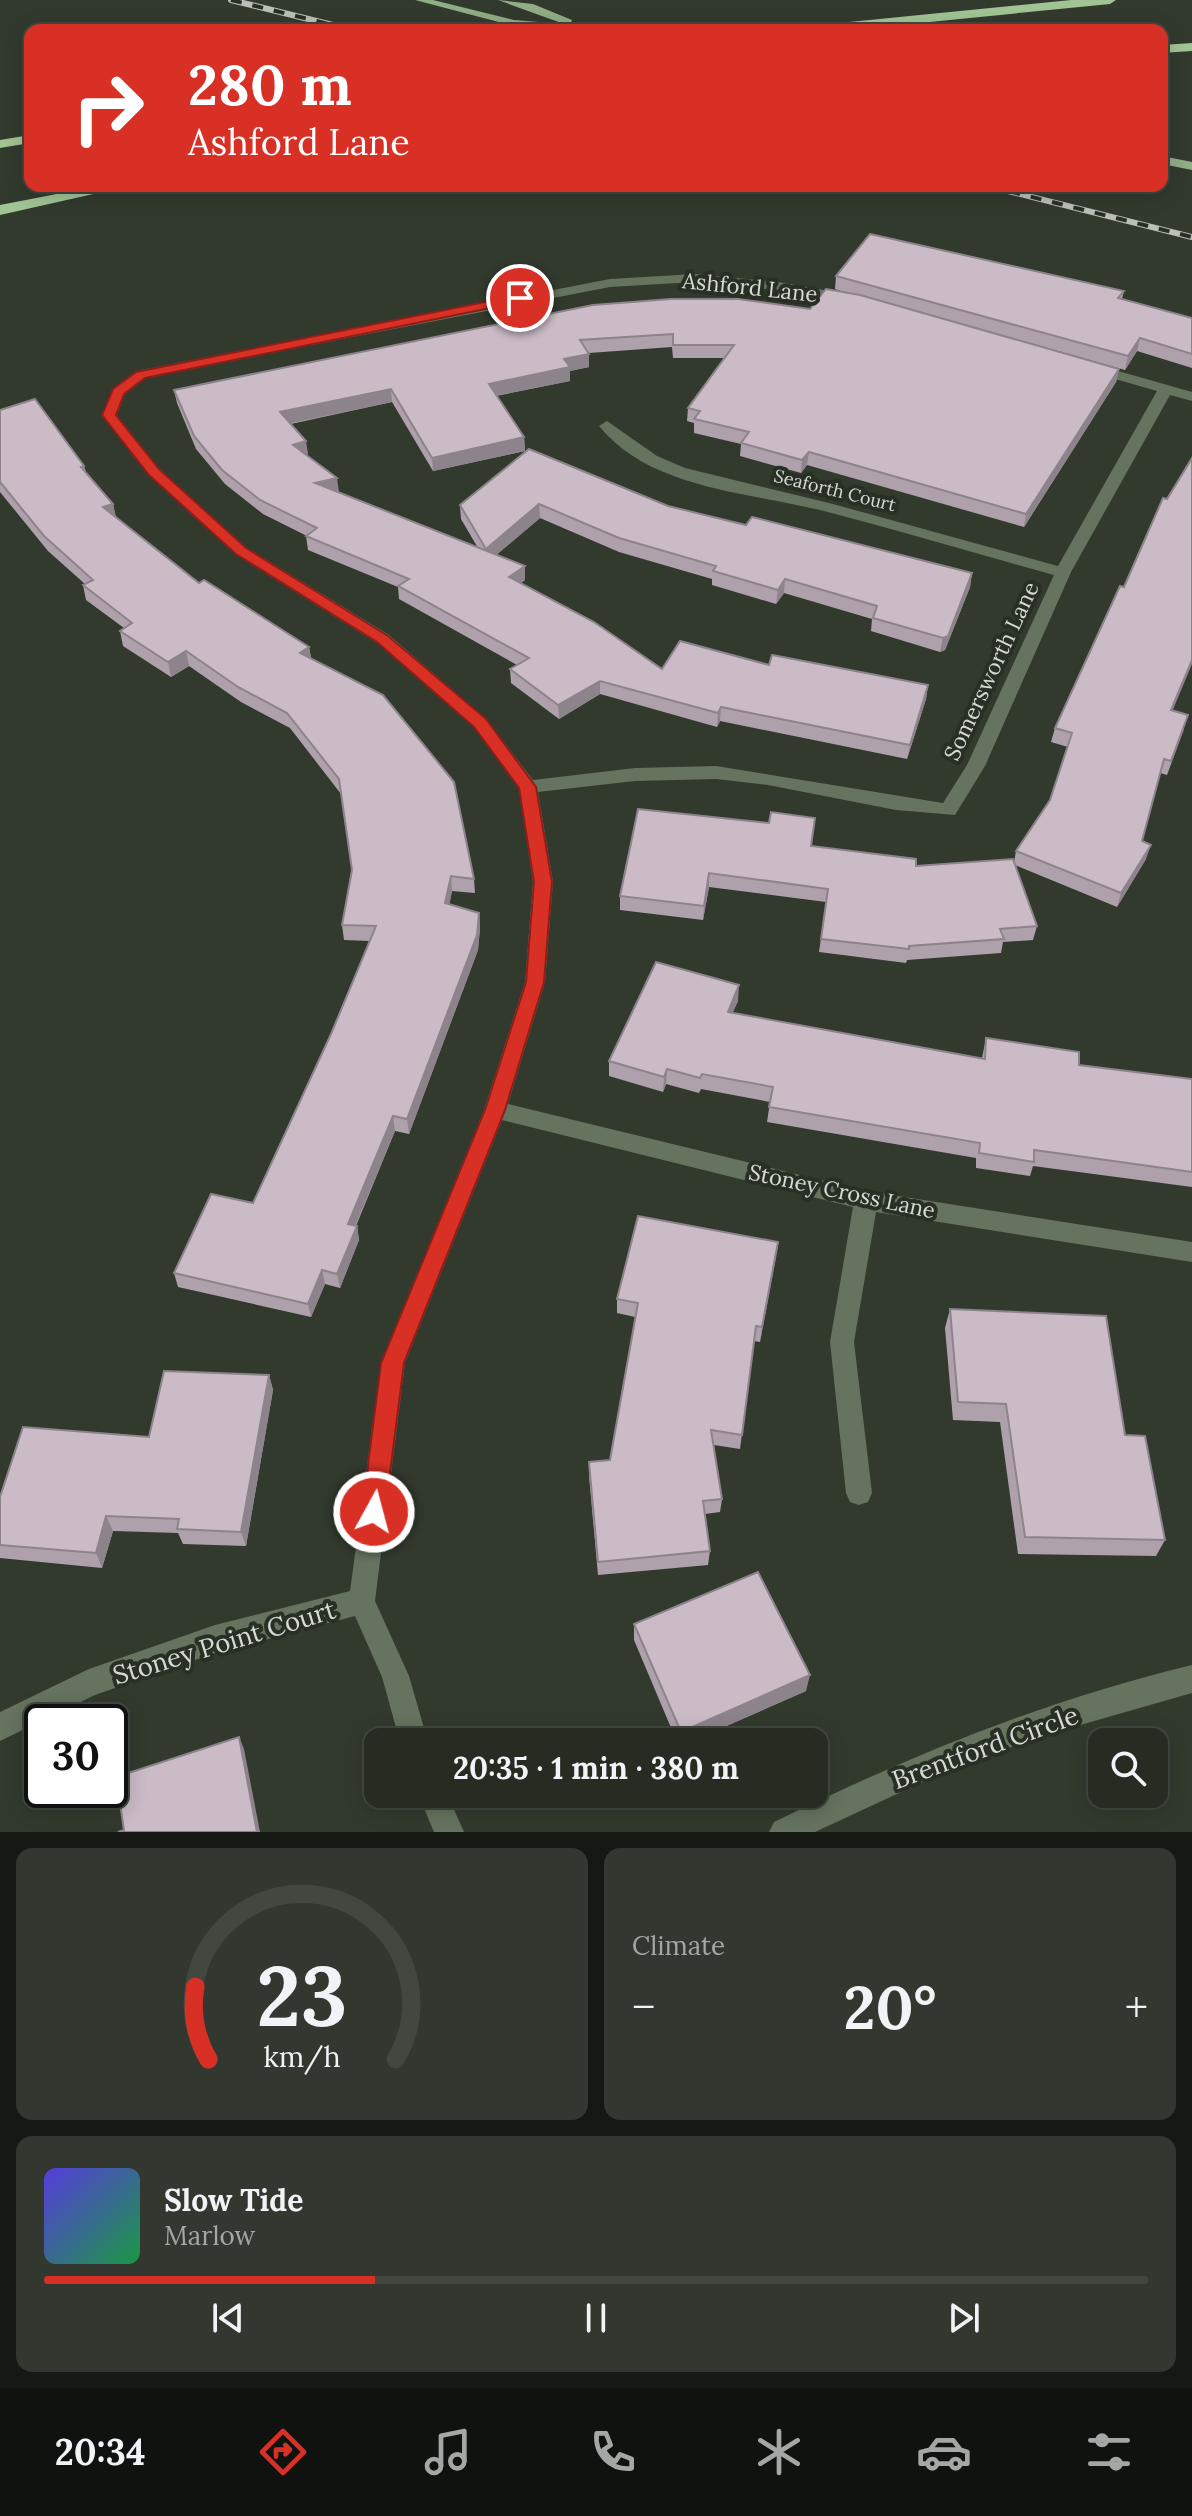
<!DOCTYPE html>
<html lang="en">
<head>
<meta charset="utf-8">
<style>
  body { margin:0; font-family:Lora,serif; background:#32382f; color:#f1f3f6; height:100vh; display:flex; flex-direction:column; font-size:30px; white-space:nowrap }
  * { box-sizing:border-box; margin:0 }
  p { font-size:26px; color:#a4a7a5 }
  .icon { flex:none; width:44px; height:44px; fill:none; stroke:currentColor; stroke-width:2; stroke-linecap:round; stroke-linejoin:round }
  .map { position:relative; height:1832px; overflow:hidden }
  .sheet { display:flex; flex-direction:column; gap:16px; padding:16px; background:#151813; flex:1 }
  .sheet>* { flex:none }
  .banner { position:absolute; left:24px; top:24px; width:1144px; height:168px; border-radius:16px; box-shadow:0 4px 20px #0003,0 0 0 2px #424840; background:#d93025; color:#fff; overflow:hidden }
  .buttons { position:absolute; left:1088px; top:1728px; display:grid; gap:16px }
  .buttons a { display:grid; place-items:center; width:80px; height:80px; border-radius:16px; background:#262c22; box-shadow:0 4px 20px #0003,0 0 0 2px #424840; font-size:40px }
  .speed { position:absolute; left:24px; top:1704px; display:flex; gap:16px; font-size:40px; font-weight:700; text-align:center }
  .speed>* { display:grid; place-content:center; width:104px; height:104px; border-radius:50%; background:#262c22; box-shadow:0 4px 20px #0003,0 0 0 2px #424840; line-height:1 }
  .speed .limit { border:4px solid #111; border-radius:12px; background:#fff; color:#111 }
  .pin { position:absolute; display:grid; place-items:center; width:68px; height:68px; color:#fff; margin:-34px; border:4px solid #fff; border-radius:50%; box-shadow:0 2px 8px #0007 }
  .me { position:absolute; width:88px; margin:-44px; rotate:7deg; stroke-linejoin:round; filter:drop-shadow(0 0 6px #0008) }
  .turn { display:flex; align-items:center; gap:28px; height:168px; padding:0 32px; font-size:36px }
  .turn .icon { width:104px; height:104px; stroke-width:2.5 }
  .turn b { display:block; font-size:56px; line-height:68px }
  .big { font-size:60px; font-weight:700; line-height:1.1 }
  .sheet .widget { flex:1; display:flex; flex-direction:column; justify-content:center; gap:12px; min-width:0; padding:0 28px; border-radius:16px; background:#32382f }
  .sheet .dial { align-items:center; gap:0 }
  .dial svg { height:208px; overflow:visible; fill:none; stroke:#424840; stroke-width:7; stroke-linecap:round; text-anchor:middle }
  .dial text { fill:#f1f3f6; stroke:none }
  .song { display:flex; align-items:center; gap:24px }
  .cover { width:96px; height:96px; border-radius:12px; background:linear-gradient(135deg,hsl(250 70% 55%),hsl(140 70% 35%)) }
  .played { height:8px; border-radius:4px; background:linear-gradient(90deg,#d93025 30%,#424840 30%) }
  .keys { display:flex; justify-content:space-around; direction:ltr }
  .heat { display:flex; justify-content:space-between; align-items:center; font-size:44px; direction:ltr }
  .sheet .tiles { flex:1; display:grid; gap:16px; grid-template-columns:1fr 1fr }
  .widget:last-child { grid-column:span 2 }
  .trip { position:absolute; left:364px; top:1728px; width:464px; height:80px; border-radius:16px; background:#262c22; box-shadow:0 4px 20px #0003,0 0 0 2px #424840; font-weight:700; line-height:80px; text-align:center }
  .tab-bar { display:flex; height:128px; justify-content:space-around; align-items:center; background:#0f120e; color:#a4a7a5 }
  .tab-bar .icon { width:56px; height:56px }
  .tab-bar .selected { color:#d93025 }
  .tab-bar b { font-size:36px; color:#f1f3f6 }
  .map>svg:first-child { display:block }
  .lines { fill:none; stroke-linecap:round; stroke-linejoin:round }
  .minor { fill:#65735f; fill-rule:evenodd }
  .major { fill:#90ad85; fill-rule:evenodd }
  .highway { fill:#a1c494; fill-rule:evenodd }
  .rail-casing { stroke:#bac0b8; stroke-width:6 }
  .rail { stroke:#283025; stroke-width:4; stroke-dasharray:11; stroke-linecap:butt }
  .wall { fill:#aea1ab }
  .shaded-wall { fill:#8d838b }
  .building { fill:#cabbc7; stroke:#8d838b; stroke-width:2 }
  .route { fill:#d93025; stroke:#8d1f18; stroke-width:2 }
  .labels { text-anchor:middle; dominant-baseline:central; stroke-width:8; stroke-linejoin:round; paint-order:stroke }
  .far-street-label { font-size:18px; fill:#d5dad3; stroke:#283025 }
  .street-label { font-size:22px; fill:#d5dad3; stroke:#283025 }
  .near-street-label { font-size:26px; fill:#d5dad3; stroke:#283025 }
</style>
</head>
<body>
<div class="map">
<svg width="1192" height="1832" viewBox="0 0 1192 1832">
  <rect width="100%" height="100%" fill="#323a2e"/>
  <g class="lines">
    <g class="minor">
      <path d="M695,274L778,282L846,294L853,298L846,302L778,290L695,282L610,287L146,377L125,394L117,415L159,469L247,548L389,635L486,719L533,780L635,768L716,766L943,803L967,765L1054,575C977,554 901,531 824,511C750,492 651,490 599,426L607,421L657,456L685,468L833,504L1058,566L1157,391L1087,371V365H1097L1192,392V401L1170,395L1071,572L985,766L955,815L896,810L768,785L716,779L635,781L538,792L553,882L545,982L508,1104L866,1191L1192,1242V1262L876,1212L854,1342L872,1493L868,1502L859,1505L850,1502L846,1493L830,1342L853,1207L502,1120L405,1363L375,1601L409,1676L428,1742H400L382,1677L355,1616L215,1653L95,1695L0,1741V1712L89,1669L215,1625L350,1591L381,1363L484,1110L525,982L533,882L519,788L474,727L377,643L235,554L149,475L102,415L113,389L141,370L610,279Z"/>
      <path d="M1192,1665V1693L1035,1738L940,1774L815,1832H769L774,1822C909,1756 1046,1700 1192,1665Z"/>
      <path d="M418,1794H447L464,1832H434Z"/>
    </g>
    <g class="major">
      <path d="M415,0H433L514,20L564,24L498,0L533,4L572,20L570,25L597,30L514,26Z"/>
      <path d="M1162,156L1192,162V170L1162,164Z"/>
    </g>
    <g class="highway">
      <path d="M1071,0H1116L1110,4L849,30H802L809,26Z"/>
      <path d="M1192,43V51L1162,53V45Z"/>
      <path d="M30,135V143L0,148V140Z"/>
      <path d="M98,186H129L0,215V205Z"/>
    </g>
    <g class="rail-casing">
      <g id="rail">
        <path d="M231,0L353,30"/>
        <path d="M988,186L1192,237"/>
      </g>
    </g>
    <use href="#rail" class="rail"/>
  </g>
  <g class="wall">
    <path d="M836,276L1124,291L1122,299L1192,318V368L1137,351L1125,370L998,334L1119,369L1116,382L1024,527L807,465L801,473L740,456L741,444L694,433V423L687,421L688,408L724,358H673L672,347L589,353V367L570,371V381L496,396L524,437L525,451L433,471L392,402L291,424L308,454L306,455L339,492L478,548L461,519L460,505L529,449L668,506L746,525L972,573L970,587L945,650L940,652L871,631L872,619L784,593L776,604L712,585V579L619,552L540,518L496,555L525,580L521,583L662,669L769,665L928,685L926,699L907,759L720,721L717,727L600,694L559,719L511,683L510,669L517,665L399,599L398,587L308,550L306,536H307L263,514L225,484L196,449L177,403L174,390L810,309L847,293L835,289Z"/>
    <path d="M0,410L84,466L86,472L113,504L116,518L199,583L309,647L311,658L474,879L475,893L452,891L449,904L479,913L480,928L478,950L409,1134L395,1131L356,1226H357L359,1240L340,1288L325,1284L311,1317L178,1287L174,1273L253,1203L331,1034L370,941L344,940L342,925L352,870L341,794L290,728L241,702L189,666L171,677L123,646L120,631L124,628L86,600L83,585L85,584L48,551L0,492Z"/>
    <path d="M1173,711L1184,729L1167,775L1160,773L1142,841L1146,859L1117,907L1015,865L1037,926L1033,940L1003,942L1001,953L907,960L906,963L819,952L826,902L709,887L703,920L620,910V896L811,846L916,866L1014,862L1016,851L1050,800L1068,747L1051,742L1055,728Z"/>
    <path d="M738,1001L732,1013L982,1058L986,1038L1079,1065L1192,1079V1187L1033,1166L1030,1176L976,1168V1158L767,1122L770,1102L701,1089L699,1093L666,1084L663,1092L609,1076V1061Z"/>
    <path d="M778,1242L760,1342L754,1341L740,1449L714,1445L722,1499L720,1512L705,1514L710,1551L708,1565L598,1575L589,1476V1462L610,1460L635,1317L617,1313V1299Z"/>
    <path d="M950,1309L1125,1435L1165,1540L1156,1556L1018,1554L1000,1422L953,1420L945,1328Z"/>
    <path d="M269,1375L273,1390L246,1546L183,1544L178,1533L113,1531L102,1568L0,1558V1497L149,1437Z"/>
    <path d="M634,1624L806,1691L690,1742H677L634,1640Z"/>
  </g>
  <g class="shaded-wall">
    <path d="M1140,338L1137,351L1125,370L1128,356Z"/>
    <path d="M589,354V367L570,371V381L489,397V384L564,359Z"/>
    <path d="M1119,369L1116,382L1024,527L1026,514Z"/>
    <path d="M391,389L392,402L282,425L280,412Z"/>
    <path d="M524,437L525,451L433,471L432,458Z"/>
    <path d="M306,441L308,454L295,458L293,445Z"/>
    <path d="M809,452L807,465L801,473L802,460Z"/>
    <path d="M337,478L339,492L315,483Z"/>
    <path d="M113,504L116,518L103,507Z"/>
    <path d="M539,504L540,518L487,563L486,549Z"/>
    <path d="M525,566V580L510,590L509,577Z"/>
    <path d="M972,573L970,587L945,650L940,652L943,638Z"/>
    <path d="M785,579L784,593L776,604L778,590Z"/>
    <path d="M309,647L312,662L300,653Z"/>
    <path d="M186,651L189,666L171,677L168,662Z"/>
    <path d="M1192,660V664L1167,724L1171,710Z"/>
    <path d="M600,681V694L559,719L558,705Z"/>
    <path d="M928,685L926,699L907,759L910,745Z"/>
    <path d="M721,707L720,721L717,727L718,713Z"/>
    <path d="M1151,845L1146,859L1117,907L1121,893Z"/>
    <path d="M709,873V887L703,920L704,906Z"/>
    <path d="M451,876L452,891L447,918L445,903Z"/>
    <path d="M479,913L480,928L478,950L409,1134L407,1119Z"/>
    <path d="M739,985L738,1001L726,1028L728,1012Z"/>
    <path d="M667,1069L666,1084L663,1092L664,1077Z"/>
    <path d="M393,1116L395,1131L350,1238L348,1224Z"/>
    <path d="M357,1226L359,1240L340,1288L337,1274Z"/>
    <path d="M778,1242L776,1257L760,1342L762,1327Z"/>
    <path d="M322,1270L325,1284L311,1317L308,1304Z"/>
    <path d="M269,1375L273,1390L246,1546L241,1532Z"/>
    <path d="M106,1516L113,1531L102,1568L96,1553Z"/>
    <path d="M810,1675L806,1691L690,1742H680L681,1732Z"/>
    <path d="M239,1737L244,1749L260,1832H257Z"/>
  </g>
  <g class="building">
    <path d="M870,234L1124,291L1118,298L1192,318V354L1140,338L1128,356L836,276Z"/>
    <path d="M826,289L860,295L1119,369L1026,514L809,452L802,460L741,443L749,432L694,419L700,411L688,408L734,345H673V334L580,340L589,354L564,359L570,367L489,384L524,437L432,458L391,389L280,412L306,441L293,445L337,478L315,483L525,566L509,577L594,622L662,669L680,641L769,665L772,655L928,685L910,745L721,707L718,713L600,681L558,705L510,669L529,658L398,586L409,579L306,536L317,528L260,500L222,470L194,436L174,390L593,305L671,299H738L810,309Z"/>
    <path d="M35,399L84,466L81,467L113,504L103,507L199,583L204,580L309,647L300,653L383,695L454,782L474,879L451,876L445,903L479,913L477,935L407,1119L393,1116L348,1224L357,1226L337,1274L322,1270L308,1304L174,1273L211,1194L253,1203L331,1034L376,926L342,925L352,870L339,779L287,713L238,687L186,651L168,662L120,631L132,623L83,585L93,580L44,536L0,482V410Z"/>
    <path d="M529,449L668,506L746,525L752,517L972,573L948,636L943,638L873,618L877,606L785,579L778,590L713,571L716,566L619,538L539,504L486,549L460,505Z"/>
    <path d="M1192,458V660L1171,710L1188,715L1171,761L1164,759L1142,841L1151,845L1121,893L1016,851L1050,800L1072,733L1055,728L1120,586L1124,587L1163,498L1167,499Z"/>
    <path d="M638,809L769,823L771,812L815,818L811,846L916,859V866L1013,859L1037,926L1000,929L1004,939L909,946V949L821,939L828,889L709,873L704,906L620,896Z"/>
    <path d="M656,962L739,985L728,1012L985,1059L986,1038L1079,1052V1065L1192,1079V1172L1034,1150V1162L979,1153L980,1143L769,1107L773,1087L702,1074L700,1078L667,1069L664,1077L609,1061Z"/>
    <path d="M638,1216L778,1242L762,1327L756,1326L742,1435L711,1430L722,1499L703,1501L710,1551L598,1562L589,1462L610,1460L638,1303L617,1299Z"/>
    <path d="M950,1309L1106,1316L1125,1435L1145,1436L1165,1540L1025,1537L1006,1404L958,1402Z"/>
    <path d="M164,1371L269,1375L241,1532L177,1529L179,1519L106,1516L96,1553L0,1545V1497L23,1427L149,1437Z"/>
    <path d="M758,1572L810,1675L681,1732L634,1624Z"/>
    <path d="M239,1737L257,1832H118L124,1830L116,1777Z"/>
  </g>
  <path class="route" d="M520,295L527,298L525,301L145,378L124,394L116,415L159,469L246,548L388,636L486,719L536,787L552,882L544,982L505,1110L404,1363L385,1512L382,1520L374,1523L365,1520L362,1512L381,1363L485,1110L526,982L534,882L519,788L474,727L377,642L236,554L149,475L102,415L113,389L136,372Z"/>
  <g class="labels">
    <g class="far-street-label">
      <text transform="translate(835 490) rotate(14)">Seaforth Court</text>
    </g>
    <g class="street-label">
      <text transform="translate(750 287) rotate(6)">Ashford Lane</text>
      <text transform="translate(991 671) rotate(-65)">Somersworth Lane</text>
      <text transform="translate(842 1191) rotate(12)">Stoney Cross Lane</text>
    </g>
    <g class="near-street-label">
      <text transform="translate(224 1642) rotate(-17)">Stoney Point Court</text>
      <text transform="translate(985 1747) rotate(-20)">Brentford Circle</text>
    </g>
  </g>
</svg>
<div class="buttons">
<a><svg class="icon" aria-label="search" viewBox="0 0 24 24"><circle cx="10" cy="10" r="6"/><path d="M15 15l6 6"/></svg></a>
</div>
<div class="speed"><div class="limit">30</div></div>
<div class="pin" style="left:520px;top:298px;background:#d93025"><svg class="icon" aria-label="arrive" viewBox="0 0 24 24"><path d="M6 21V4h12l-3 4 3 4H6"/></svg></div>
<svg class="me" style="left:374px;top:1512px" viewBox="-20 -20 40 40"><circle r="17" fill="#d93025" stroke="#fff" stroke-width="3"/><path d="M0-11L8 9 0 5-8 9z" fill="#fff"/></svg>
<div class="trip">20:35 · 1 min · 380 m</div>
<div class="banner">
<div class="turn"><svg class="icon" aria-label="right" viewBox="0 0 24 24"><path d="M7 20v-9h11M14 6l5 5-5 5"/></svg><div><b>280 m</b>Ashford Lane</div></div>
</div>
</div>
<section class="sheet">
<div class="tiles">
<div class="widget dial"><svg viewBox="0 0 100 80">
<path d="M14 69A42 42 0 1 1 86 69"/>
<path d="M14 69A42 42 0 0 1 9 41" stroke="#d93025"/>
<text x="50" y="56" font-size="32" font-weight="700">23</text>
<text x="50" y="72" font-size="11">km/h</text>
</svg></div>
<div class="widget"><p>Climate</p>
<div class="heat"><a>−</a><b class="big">20°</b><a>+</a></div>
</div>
<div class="widget">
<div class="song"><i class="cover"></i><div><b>Slow Tide</b><p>Marlow</p></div></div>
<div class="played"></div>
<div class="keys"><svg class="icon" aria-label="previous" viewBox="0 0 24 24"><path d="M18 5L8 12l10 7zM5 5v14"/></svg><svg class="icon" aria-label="pause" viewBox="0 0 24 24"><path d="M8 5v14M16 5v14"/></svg><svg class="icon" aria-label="next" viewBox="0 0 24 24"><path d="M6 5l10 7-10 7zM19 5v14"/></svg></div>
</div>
</div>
</section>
<nav class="tab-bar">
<b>20:34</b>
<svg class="icon selected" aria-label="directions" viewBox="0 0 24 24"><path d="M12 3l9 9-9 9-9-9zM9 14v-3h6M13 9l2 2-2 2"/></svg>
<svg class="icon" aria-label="music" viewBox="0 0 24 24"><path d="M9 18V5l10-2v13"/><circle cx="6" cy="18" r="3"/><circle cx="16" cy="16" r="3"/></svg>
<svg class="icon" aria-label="phone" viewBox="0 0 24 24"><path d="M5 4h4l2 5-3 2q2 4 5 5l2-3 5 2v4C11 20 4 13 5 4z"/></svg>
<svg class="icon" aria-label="climate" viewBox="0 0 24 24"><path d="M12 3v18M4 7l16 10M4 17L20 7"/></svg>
<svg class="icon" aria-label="car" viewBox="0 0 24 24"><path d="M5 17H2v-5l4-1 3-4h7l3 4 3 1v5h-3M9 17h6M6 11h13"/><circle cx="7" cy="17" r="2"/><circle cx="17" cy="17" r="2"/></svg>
<svg class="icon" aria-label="filters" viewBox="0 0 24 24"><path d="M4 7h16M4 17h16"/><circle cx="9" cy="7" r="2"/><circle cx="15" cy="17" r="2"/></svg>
</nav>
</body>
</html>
